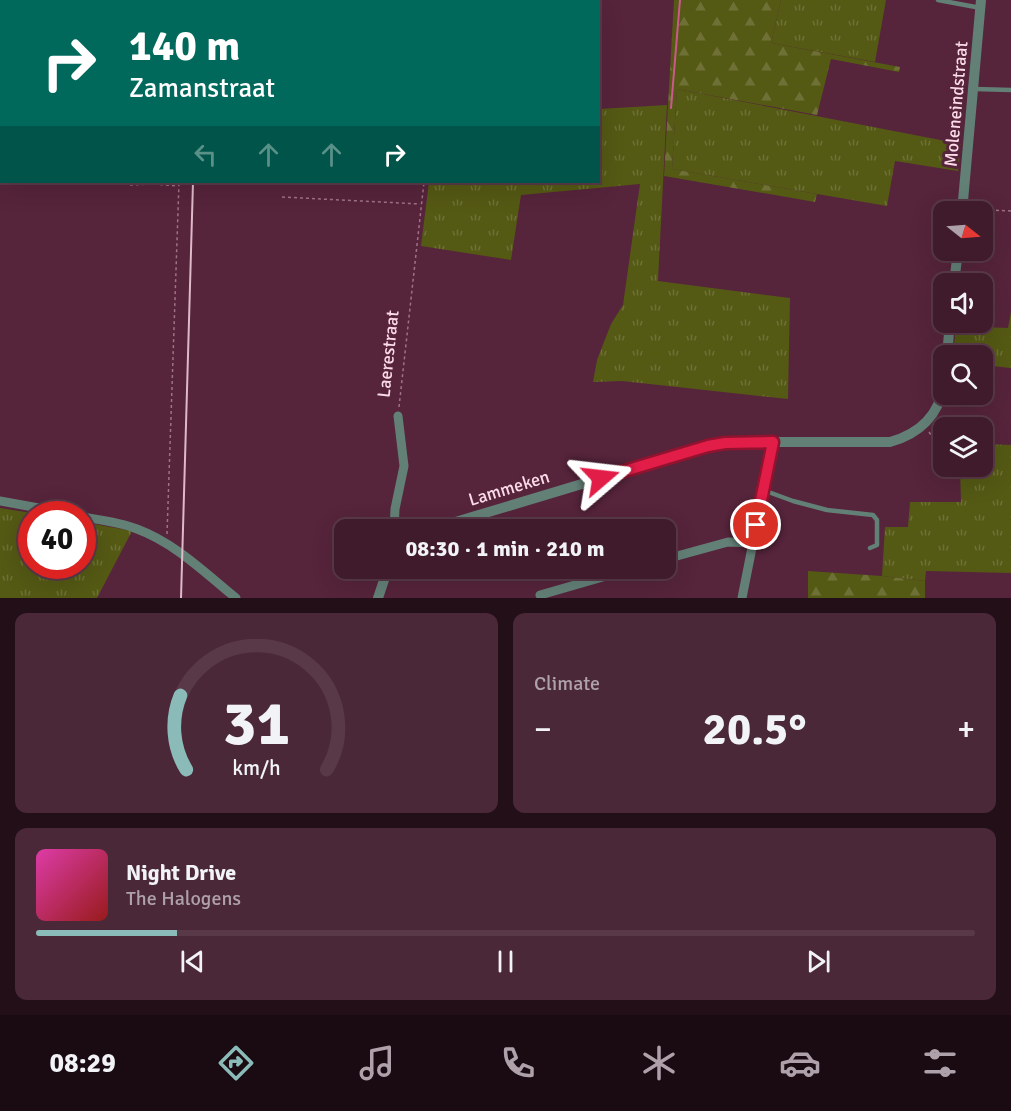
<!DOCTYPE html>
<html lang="en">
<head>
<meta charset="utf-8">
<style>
  body { margin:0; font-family:Signika,sans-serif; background:#4b2838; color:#f1f3f6; height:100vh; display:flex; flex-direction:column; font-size:22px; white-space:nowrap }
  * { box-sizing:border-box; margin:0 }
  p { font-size:20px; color:#aea1a9 }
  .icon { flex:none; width:33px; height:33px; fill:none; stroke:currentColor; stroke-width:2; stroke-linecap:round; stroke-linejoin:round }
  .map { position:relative; height:598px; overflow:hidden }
  .side { display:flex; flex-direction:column; gap:15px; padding:15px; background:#230f18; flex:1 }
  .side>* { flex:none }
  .top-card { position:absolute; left:0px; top:0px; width:600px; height:183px; box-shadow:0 6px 24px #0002,0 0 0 2px #593948; background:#00695c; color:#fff; overflow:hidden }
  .needle { width:39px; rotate:107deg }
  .tools { position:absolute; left:933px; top:201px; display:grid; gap:12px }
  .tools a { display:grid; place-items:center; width:60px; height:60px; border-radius:12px; background:#401b2c; box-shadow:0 6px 24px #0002,0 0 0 2px #593948; font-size:30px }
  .speed { position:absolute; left:18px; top:501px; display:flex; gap:12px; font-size:30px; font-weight:700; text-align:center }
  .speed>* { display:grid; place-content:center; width:78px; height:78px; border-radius:50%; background:#401b2c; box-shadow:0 6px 24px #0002,0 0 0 2px #593948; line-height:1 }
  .speed .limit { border:9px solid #d22; background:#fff; color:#111 }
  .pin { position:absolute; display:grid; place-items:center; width:51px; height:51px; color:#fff; margin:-26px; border:3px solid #fff; border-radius:50%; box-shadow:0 2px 6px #0007 }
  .me { position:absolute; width:66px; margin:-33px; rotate:73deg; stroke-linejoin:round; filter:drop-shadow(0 0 4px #0008) }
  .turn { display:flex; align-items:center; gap:21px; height:126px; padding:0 30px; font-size:27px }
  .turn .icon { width:78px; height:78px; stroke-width:2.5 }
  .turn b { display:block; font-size:42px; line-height:51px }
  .lanes { display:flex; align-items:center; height:57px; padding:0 30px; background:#0003; justify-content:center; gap:30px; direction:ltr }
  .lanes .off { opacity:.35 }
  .big { font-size:45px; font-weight:700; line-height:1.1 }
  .side .card { flex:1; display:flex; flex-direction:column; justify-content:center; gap:9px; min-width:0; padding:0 21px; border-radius:12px; background:#4b2838 }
  .side .dial { align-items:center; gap:0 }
  .dial svg { height:156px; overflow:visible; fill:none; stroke:#593948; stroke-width:7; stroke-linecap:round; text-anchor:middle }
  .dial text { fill:#f1f3f6; stroke:none }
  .song { display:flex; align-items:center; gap:18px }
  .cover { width:72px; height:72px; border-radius:9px; background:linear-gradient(135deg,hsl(320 70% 55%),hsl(0 70% 35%)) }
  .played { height:6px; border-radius:3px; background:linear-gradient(90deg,#8bbbb9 15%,#593948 15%) }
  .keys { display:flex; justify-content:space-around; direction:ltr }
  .heat { display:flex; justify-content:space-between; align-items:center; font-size:33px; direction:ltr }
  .side .tiles { flex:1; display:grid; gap:15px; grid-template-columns:1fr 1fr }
  .card:last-child { grid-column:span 2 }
  .trip { position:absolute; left:334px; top:519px; width:342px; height:60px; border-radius:12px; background:#401b2c; box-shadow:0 6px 24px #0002,0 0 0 2px #593948; font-weight:700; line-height:60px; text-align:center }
  .menu { display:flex; height:96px; justify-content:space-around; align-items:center; background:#1a0b12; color:#aea1a9 }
  .menu .icon { width:42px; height:42px }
  .menu .current { color:#8bbbb9 }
  .menu b { font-size:27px; color:#f1f3f6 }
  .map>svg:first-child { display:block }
  .grass { fill:url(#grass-tufts) }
  .forest { fill:url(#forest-firs) }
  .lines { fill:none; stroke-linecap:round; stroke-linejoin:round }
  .stream { stroke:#cc598e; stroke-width:2 }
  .path { stroke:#9e7386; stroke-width:1.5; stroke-dasharray:3 3; stroke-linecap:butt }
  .service { stroke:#638077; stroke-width:4.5 }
  .minor { stroke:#638077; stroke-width:9 }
  .tertiary { stroke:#638077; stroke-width:10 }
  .rail { stroke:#debac9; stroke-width:2 }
  .route-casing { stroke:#92132f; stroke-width:15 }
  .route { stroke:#e11d48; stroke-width:10 }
  .labels { text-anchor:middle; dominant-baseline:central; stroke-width:6; stroke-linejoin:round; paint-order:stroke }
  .street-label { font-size:18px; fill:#fddce9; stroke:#56243b }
</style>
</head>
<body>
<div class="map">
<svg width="1011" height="598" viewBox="0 0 1011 598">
  <defs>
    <pattern id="grass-tufts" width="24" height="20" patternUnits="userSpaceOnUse" patternTransform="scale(1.5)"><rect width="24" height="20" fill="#545914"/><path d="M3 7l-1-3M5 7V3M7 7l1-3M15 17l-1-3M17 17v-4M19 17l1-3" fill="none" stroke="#6e7036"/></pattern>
    <pattern id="forest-firs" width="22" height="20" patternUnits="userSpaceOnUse" patternTransform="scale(1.5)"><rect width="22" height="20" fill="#545914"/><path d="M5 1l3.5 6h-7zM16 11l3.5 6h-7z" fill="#6e7036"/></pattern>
  </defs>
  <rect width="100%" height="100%" fill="#56243b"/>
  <g class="grass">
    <path d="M781,0H886L875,62L771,43Z"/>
    <path d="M677,89L961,144L958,171L895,161L887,206L672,169Z"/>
    <path d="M667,105L658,281L790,298L788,399L622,381L593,382L597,360L611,324L623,305L640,184L521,195L511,260L421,246L429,182H598L599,109Z"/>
    <path d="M1011,312V368L983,365L982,356L953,355L956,326L1008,328Z"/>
    <path d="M983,444L1011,445V573L926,571L925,581L882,576L885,527H908L910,502H961L960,467L982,466Z"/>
    <path d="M0,508L38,514H32V566H82L83,522L132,531L97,598H0Z"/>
  </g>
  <g class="forest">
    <path d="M674,0H781L771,43L900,67L899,72L831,59L817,115L677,89L672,169L817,194L815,202L664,176Z"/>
    <path d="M808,571L882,576L925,581V598H808Z"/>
  </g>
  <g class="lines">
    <path class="stream" d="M671,108L680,0"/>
    <g class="path">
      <path d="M433,0V2"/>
      <path d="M185,2V0"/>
      <path d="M130,185L154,184L178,186"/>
      <path d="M282,197L420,204"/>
      <path d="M972,209L1011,211"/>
      <path d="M399,407L424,182"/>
      <path d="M929,432L931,435L944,441"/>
      <path d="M982,449L990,451"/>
      <path d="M167,534L179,182"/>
    </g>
    <g class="service">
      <path d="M938,0L981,8"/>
      <path d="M975,89L1011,90"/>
      <path d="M763,490L793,501L827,510L873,515L877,520V545L870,548"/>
    </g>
    <g class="minor">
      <path d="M0,501L72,514"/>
      <path d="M82,517C101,520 120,522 137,529C175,543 205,573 236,598"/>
      <path d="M394,530L395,509L404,466L398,416"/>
      <path d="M666,559L728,542L753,543"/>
      <path d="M540,595L634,568"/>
      <path d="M742,598L773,442"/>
    </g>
    <g class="tertiary">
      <path d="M962,212L981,0"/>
      <path d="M954,284L958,250"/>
      <path d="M947,356L950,322"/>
      <path d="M429,530L708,446L738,442H890C919,434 939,415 944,385"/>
      <path d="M378,598L388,568"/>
    </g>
    <g class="rail">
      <path d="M198,2V0"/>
      <path d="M181,598L193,182"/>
    </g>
  </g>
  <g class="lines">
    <g class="route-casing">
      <path id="route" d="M601,478L708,446L725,443L773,442L756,525"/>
    </g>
    <use href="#route" class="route"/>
  </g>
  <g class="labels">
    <g class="street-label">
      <text transform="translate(956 104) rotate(-85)">Moleneindstraat</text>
      <text transform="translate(388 354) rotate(-84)">Laerestraat</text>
      <text transform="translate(509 488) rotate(-17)">Lammeken</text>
    </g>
  </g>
</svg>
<div class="tools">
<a><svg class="needle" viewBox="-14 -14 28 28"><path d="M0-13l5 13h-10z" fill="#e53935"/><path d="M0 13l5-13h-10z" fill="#aea1a9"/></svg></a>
<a><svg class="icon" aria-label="sound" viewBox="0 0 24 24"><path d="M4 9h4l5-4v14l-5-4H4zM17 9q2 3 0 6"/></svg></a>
<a><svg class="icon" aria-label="search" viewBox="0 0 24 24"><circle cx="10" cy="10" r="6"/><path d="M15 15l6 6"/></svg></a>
<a><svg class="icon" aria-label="layers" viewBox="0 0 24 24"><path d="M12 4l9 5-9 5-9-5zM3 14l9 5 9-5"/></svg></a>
</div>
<div class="speed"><div class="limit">40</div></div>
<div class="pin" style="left:756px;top:525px;background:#d93025"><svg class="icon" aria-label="arrive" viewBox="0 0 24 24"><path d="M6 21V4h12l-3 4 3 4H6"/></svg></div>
<svg class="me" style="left:601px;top:478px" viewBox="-20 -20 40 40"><path d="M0-17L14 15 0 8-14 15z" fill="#e11d48" stroke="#fff" stroke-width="4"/></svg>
<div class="trip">08:30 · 1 min · 210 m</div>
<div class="top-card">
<div class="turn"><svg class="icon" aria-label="right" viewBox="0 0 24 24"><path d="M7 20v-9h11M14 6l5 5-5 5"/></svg><div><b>140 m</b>Zamanstraat</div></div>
<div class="lanes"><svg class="icon off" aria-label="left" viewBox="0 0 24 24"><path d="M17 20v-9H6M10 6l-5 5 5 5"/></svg><svg class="icon off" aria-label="ahead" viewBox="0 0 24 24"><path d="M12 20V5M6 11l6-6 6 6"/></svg><svg class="icon off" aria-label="ahead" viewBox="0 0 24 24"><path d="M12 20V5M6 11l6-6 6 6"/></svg><svg class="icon" aria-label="right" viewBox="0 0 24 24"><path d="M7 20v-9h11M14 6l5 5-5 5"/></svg></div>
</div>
</div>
<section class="side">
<div class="tiles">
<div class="card dial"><svg viewBox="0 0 100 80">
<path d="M14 69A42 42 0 1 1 86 69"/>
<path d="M14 69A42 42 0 0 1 11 31" stroke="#8bbbb9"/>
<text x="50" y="56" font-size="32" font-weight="700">31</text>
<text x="50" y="72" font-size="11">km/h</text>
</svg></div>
<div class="card"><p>Climate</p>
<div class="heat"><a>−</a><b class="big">20.5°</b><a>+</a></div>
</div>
<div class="card">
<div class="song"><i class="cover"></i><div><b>Night Drive</b><p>The Halogens</p></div></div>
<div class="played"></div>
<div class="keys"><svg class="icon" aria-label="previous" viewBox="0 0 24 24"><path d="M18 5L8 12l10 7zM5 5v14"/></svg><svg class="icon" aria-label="pause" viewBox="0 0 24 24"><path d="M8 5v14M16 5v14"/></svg><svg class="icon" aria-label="next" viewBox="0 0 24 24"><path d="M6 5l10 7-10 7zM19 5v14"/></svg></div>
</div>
</div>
</section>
<nav class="menu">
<b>08:29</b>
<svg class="icon current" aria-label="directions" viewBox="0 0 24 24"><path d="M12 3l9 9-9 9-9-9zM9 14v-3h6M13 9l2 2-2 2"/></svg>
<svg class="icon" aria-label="music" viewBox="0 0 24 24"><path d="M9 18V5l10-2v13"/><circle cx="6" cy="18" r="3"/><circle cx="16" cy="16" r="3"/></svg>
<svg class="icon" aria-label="phone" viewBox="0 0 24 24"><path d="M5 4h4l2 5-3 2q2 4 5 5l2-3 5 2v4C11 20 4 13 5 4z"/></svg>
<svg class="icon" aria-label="climate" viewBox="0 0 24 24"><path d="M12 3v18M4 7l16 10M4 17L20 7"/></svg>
<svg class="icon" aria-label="car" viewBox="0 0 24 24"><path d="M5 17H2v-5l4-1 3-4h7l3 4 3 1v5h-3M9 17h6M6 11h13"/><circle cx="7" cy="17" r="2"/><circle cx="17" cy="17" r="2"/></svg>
<svg class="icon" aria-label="filters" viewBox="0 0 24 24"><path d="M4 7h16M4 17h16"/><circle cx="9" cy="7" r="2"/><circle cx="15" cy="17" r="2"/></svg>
</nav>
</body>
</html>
